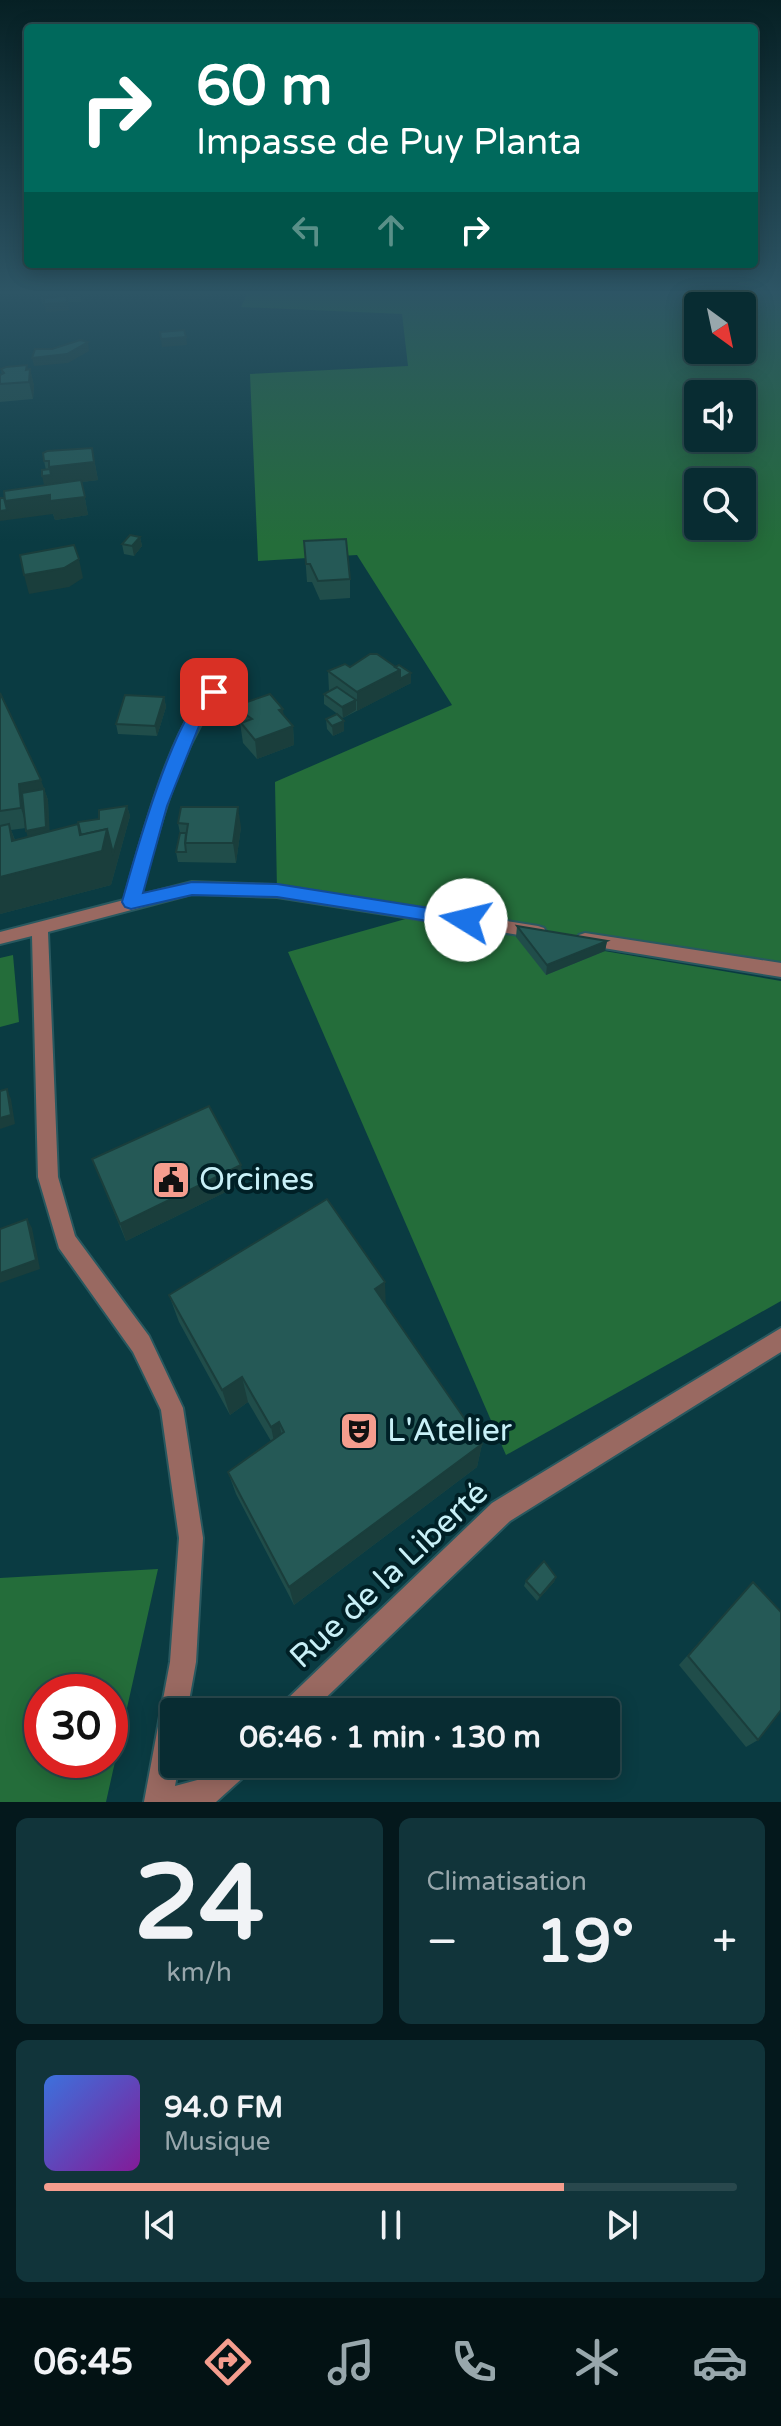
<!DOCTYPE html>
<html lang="fr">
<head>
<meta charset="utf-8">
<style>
  body { margin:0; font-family:"Varela Round",sans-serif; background:#11343a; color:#f1f3f6; height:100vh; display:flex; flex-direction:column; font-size:30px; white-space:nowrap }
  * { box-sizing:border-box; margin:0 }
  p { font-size:26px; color:#98a7ac }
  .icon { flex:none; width:44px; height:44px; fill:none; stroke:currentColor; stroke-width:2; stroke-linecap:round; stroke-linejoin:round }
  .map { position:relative; height:1802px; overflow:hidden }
  .details { display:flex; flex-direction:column; gap:16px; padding:16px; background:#04181c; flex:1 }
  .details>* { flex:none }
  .hud { position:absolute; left:24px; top:24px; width:734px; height:244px; border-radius:8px; box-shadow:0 4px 20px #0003,0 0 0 2px #29484d; background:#00695c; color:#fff; overflow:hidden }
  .needle { width:52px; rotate:147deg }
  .tools { position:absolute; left:684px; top:292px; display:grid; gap:16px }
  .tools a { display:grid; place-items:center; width:72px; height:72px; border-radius:8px; background:#082c32; box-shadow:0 4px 20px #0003,0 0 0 2px #29484d; font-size:40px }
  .speed { position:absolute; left:24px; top:1674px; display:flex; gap:16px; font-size:40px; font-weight:700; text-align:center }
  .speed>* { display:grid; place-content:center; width:104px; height:104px; border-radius:50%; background:#082c32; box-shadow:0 4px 20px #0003,0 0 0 2px #29484d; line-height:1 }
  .speed .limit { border:12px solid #d22; background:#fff; color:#111 }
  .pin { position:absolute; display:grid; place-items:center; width:68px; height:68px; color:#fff; margin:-34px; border-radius:16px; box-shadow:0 4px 12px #0006 }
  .me { position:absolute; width:88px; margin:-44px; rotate:279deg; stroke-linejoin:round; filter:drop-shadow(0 0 6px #0008) }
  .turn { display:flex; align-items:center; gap:28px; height:168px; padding:0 40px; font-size:36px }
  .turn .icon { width:104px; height:104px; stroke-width:2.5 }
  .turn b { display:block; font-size:56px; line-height:68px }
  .lanes { display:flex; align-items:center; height:76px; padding:0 40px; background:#0003; justify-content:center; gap:40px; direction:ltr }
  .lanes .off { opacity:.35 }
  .big { font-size:60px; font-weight:700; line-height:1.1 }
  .details .tile { flex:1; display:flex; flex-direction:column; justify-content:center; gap:12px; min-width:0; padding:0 28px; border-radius:12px; background:#11343a }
  .details .dial { align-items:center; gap:0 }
  .dial b { font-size:104px; line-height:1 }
  .song { display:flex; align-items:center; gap:24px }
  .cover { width:96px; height:96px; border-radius:12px; background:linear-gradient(135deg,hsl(220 70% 55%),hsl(290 70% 35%)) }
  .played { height:8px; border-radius:4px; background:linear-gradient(90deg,#f59d8e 75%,#29484d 75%) }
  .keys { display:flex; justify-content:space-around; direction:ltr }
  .heat { display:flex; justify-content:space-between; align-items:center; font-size:44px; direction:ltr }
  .details .tiles { flex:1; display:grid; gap:16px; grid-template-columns:1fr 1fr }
  .tile:last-child { grid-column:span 2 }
  .trip { position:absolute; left:160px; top:1698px; width:460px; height:80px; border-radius:8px; background:#082c32; box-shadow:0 4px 20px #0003,0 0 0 2px #29484d; font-weight:700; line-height:80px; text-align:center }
  .tab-bar { display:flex; height:128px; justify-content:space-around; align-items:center; background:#031214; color:#98a7ac }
  .tab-bar .icon { width:56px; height:56px }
  .tab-bar .selected { color:#f59d8e }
  .tab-bar b { font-size:36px; color:#f1f3f6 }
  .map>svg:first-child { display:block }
  .green { fill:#246d3a; fill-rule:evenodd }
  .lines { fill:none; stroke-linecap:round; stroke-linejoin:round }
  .minor-casing { stroke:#28585f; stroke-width:4 }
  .minor { fill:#996961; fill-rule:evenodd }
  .wall { fill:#204d4a; fill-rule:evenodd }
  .shaded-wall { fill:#1a3e3c }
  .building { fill:#255956; stroke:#1a3e3c; stroke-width:2 }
  .route { fill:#1a73e8; stroke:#114b97; stroke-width:2 }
  .labels { text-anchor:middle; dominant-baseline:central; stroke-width:8; stroke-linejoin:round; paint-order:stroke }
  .near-poi-label { font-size:32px; fill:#c8f0f7; stroke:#002026; text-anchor:start }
  .near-street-label { font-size:32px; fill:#c8f0f7; stroke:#002026 }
</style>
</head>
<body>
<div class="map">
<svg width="781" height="1802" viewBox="0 0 781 1802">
  <rect width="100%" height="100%" fill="#0a3b42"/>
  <g class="green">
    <path d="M249,290H781V970L277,891L275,782L452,705L357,555L258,561L250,374L408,366L402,314L241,307ZM698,306H742V350H698ZM698,394H742V438H698ZM698,482H742V526H698Z"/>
    <path d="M409,918L781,981V1301L506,1455L288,952Z"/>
    <path d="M13,955L19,1022L0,1027V958Z"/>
    <path d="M158,1569L106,1802H0V1578ZM110,1692V1760H42V1692Z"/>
  </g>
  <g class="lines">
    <g class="minor-casing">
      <g id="minor">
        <path d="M214,688L221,692C178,753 160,824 141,895L192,882L277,885L538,926L544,928L546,932L544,936L538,938L277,897L192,894L48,932L58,1177L75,1236L149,1336L183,1408L203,1538L196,1662L187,1712H174V1764H179L175,1786L201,1779L217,1764H251L247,1774L216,1802H144L170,1662L179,1538L161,1410L133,1352L59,1248L38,1177L32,936L0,944V932L124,900C136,858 175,705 214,688Z"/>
        <path d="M585,933L781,963V977L585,945L579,943L577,939L579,935Z"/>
        <path d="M781,1328V1352L510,1521L311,1712H279L283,1703L492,1503Z"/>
      </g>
    </g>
    <use href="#minor" class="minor"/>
  </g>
  <g class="wall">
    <path d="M40,290H80L81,302H68L69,310L46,312L44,303L42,304Z"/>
    <path d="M1,369H30L34,386L33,399L0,402V374H2Z"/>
    <path d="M92,448L98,480L82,482L88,515L55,520L53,514L4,498L44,485L46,470L44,461Z"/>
    <path d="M140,537L142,546L134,556L124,554L122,544Z"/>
    <path d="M304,541L350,579V598L320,600L312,582H307Z"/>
    <path d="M350,667H395L411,673V683L343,718L324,704V694L329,691L328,671Z"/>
    <path d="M0,693L44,789L48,800L49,831L99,819L127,806L130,816L111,885L0,914ZM26,828L28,837L15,840L11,830Z"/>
    <path d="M164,697L166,707L157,736L118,734L116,724Z"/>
    <path d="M238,709L284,716L293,726L294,745L257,759L243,743Z"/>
    <path d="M326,719L344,721V731L333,736L327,729Z"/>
    <path d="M178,823L241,827L236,863L178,862L176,852L180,833Z"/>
    <path d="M517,926L607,941L605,951L546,975L516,937Z"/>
    <path d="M92,1159L244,1183L126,1241Z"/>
    <path d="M169,1295L385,1305L482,1444L477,1467L294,1605L236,1494L228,1472L271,1441L248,1402L230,1415L179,1322Z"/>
    <path d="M556,1577L554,1582L537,1601L524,1586L526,1581Z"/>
    <path d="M753,1582L758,1740L746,1747L679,1665Z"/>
  </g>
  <g class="shaded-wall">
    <path d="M199,290H211V297L175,300L174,292Z"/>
    <path d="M67,296L69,310L46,312L44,304Z"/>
    <path d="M186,337L187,345L162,347L161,339Z"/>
    <path d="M88,342L89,351L68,363L34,366L32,358Z"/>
    <path d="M27,365L29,377L30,369L34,386L33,399L26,370Z"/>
    <path d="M92,448L98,480L82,482L88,515L55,520L53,514L0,521V511L5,501L50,495L85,497L44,485L42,476L51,475L49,467Z"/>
    <path d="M140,537L142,546L134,556L132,546Z"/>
    <path d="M79,559L83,578L69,587L29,594L24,575Z"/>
    <path d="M400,670L411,673V683L357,711V692Z"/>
    <path d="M164,697L166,707L157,736L155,726Z"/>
    <path d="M356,700V710L343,718L342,707Z"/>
    <path d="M283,709L285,729L293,726L294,745L257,759L255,740L279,710Z"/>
    <path d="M344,721V731L333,736L332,726Z"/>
    <path d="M41,780L48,800L50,837L29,841L26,831L27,828L21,808L19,784Z"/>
    <path d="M127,806L130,816L111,885L0,914V877L9,824L21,858L107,829Z"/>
    <path d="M238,807L241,827L236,863L233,843Z"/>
    <path d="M607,941L605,951L546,975L547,965Z"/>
    <path d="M7,1089L11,1099L15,1124L0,1129V1137V1118Z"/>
    <path d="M241,1165L244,1183L126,1241L120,1224Z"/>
    <path d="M27,1219L32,1228L40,1269L0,1283V1273Z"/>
    <path d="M385,1282L386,1310L375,1289Z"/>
    <path d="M242,1377L248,1402L230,1415L222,1390Z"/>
    <path d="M279,1422L284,1446L276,1451L271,1427Z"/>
    <path d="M482,1444L477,1467L294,1605L289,1587Z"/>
    <path d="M556,1577L554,1582L537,1601L540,1596Z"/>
  </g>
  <g class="building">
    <path d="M40,290H80V294L40,296Z"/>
    <path d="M173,290H199L174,292Z"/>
    <path d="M67,296V302L44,304V298Z"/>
    <path d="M184,330L186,337L161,339L160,332Z"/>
    <path d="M80,340L88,342L67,354L32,358L35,349H52Z"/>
    <path d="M27,365L26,370L30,369L29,382L0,384V375L4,373L1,369L6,367Z"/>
    <path d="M92,448L94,462L49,467V461H44L43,453L47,451Z"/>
    <path d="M50,469L51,475L42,476V470Z"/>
    <path d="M81,480L85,497L50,501V495L5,501L4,491Z"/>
    <path d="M0,498H4L7,510L0,511Z"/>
    <path d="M130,535L140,537L132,546L122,544Z"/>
    <path d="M346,539L350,579L318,581L310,564H306L304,541Z"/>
    <path d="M74,545L79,559L64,568L24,575L20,555Z"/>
    <path d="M370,654H377L400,670L357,692L328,671L345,664L350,667Z"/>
    <path d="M399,665L411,673L400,679V670L395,667Z"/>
    <path d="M337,687L356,700L342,707L324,694Z"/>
    <path d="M0,693L41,780L19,784L21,808L0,811Z"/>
    <path d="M270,694L283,709L279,710L293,726L255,740L241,723L252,719L238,709L241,704Z"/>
    <path d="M125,695L164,697L155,726L116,724Z"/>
    <path d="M337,714L344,721L332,726L326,719Z"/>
    <path d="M44,789L46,827L26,831L22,793Z"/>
    <path d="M127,806L113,853L107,829L81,835L78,822L99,819V810Z"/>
    <path d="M181,807H238L233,843H185L188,824L178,823Z"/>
    <path d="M9,824L12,841L78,824L80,835L107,829L102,851L0,877V826Z"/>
    <path d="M180,833H186L185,843L186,852H176Z"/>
    <path d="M517,926L607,941L547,965Z"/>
    <path d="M7,1089L11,1115L0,1118V1091Z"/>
    <path d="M209,1106L241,1165L120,1224L92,1159Z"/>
    <path d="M327,1199L385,1282L375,1289L482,1444L289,1587L228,1472L284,1432L279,1422L271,1427L242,1377L222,1390L169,1295Z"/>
    <path d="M27,1219L36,1260L0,1273V1229Z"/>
    <path d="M544,1561L556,1577L540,1596L526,1581Z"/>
    <path d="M753,1582L781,1612V1710L758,1740L688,1656Z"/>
  </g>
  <linearGradient id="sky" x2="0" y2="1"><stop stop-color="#062024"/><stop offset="0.54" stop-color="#2d5565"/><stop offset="1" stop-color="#2d5565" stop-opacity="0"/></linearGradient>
  <rect width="781" height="542" fill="url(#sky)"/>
  <path class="route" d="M214,687L221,692L205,711L167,806L143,893L192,882L277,884L466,914L475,920L473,925L466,927L277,897L192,895L131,909L125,907L122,902C133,863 177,699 214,687Z"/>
  <defs>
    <g id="civic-square" transform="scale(2)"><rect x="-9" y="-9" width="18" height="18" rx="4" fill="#f59d8e" stroke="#002026"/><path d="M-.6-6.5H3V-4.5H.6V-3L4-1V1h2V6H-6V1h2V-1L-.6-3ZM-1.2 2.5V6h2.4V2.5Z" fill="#111"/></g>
    <g id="theatre-square" transform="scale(2)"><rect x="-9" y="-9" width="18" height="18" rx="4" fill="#f59d8e" stroke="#002026"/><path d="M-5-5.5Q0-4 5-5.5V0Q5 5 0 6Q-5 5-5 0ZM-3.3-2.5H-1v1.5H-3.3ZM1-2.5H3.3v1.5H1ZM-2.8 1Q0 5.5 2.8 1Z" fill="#111"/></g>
  </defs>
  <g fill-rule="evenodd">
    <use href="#civic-square" x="171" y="1180"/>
    <use href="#theatre-square" x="359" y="1431"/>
  </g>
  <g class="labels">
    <g class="near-poi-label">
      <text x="199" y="1180">Orcines</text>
      <text x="387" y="1431">L'Atelier</text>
    </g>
    <g class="near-street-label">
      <text transform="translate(389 1575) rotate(-43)">Rue de la Liberté</text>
    </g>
  </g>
</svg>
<div class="tools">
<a><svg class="needle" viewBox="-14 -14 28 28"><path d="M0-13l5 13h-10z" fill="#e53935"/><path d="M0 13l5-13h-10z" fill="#98a7ac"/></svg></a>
<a><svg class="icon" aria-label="sound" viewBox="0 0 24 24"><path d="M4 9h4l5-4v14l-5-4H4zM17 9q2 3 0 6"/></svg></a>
<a><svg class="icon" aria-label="search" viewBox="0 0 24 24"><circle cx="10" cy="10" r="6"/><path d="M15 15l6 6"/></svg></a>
</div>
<div class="speed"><div class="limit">30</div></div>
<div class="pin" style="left:214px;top:692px;background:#d93025"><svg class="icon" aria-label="arrive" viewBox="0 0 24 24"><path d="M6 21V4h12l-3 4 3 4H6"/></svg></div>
<svg class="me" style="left:466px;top:920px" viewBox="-20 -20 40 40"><circle r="19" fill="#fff"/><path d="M0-13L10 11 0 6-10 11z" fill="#1a73e8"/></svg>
<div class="trip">06:46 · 1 min · 130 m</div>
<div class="hud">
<div class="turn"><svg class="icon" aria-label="right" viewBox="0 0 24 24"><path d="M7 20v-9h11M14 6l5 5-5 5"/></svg><div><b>60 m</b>Impasse de Puy Planta</div></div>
<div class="lanes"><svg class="icon off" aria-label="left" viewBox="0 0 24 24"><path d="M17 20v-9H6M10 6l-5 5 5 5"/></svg><svg class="icon off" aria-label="ahead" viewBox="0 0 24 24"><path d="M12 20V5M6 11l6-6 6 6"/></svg><svg class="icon" aria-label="right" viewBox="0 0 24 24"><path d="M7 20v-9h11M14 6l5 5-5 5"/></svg></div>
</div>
</div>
<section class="details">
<div class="tiles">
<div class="tile dial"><b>24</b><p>km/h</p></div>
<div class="tile"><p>Climatisation</p>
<div class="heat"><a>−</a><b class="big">19°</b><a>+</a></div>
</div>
<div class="tile">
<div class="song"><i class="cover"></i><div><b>94.0 FM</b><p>Musique</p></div></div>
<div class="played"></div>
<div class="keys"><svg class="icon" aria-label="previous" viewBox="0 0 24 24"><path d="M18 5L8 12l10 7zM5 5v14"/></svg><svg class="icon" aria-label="pause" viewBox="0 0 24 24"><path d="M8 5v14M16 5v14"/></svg><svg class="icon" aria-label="next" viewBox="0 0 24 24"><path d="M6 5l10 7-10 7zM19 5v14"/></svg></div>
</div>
</div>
</section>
<nav class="tab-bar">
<b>06:45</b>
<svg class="icon selected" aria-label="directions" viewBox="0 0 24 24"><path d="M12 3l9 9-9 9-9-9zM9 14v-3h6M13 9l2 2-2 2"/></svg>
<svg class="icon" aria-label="music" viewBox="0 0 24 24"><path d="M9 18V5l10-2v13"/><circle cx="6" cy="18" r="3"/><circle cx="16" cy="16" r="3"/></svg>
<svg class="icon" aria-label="phone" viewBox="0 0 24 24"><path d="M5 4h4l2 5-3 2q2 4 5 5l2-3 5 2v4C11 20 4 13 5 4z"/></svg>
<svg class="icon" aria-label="climate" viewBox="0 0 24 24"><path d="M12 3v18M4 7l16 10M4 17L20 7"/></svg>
<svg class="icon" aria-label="car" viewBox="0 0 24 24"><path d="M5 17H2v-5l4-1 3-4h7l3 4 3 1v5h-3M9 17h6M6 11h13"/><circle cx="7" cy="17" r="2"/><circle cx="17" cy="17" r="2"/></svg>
</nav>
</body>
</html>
